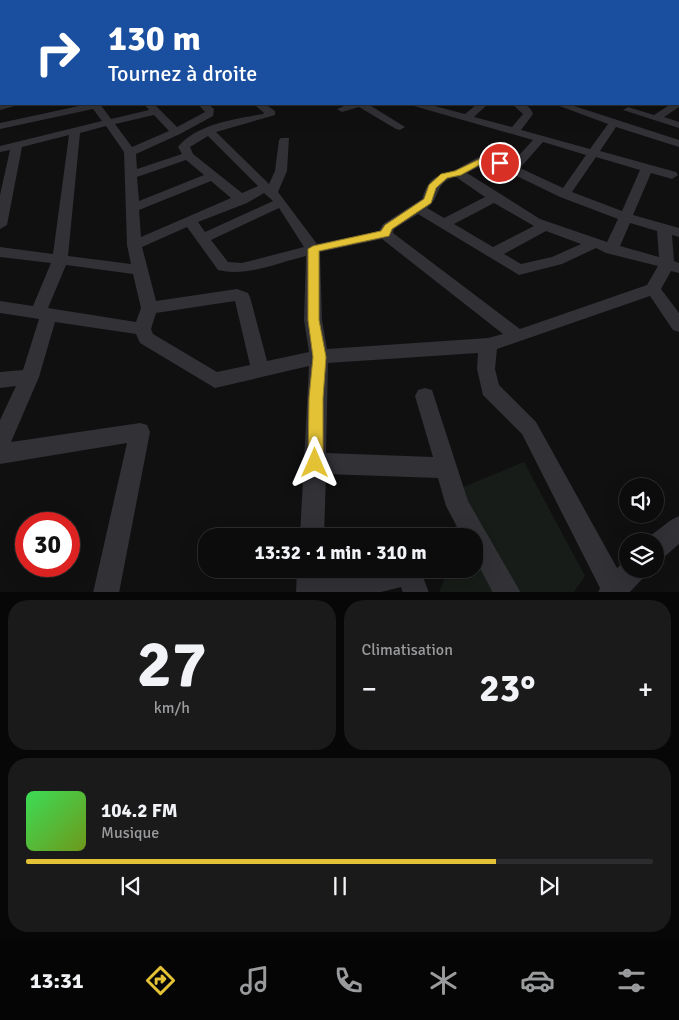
<!DOCTYPE html>
<html lang="fr">
<head>
<meta charset="utf-8">
<style>
  body { margin:0; font-family:Signika,sans-serif; background:#1a1a1b; color:#f1f3f6; height:100vh; display:flex; flex-direction:column; font-size:19px; white-space:nowrap }
  * { box-sizing:border-box; margin:0 }
  p { font-size:16px; color:#9a9b9d }
  .icon { flex:none; width:28px; height:28px; fill:none; stroke:currentColor; stroke-width:2; stroke-linecap:round; stroke-linejoin:round }
  .map { position:relative; height:592px; overflow:hidden }
  .drawer { display:flex; flex-direction:column; gap:8px; padding:8px; background:#070707; flex:1 }
  .drawer>* { flex:none }
  .top-card { position:absolute; left:0px; top:0px; width:680px; height:105px; box-shadow:0 5px 20px #0002,0 0 0 1px #2c2c2e; background:#1a4fa0; color:#fff; overflow:hidden }
  .buttons { position:absolute; left:619px; top:478px; display:grid; gap:10px }
  .buttons a { display:grid; place-items:center; width:45px; height:45px; border-radius:50%; background:#0c0c0d; box-shadow:0 5px 20px #0002,0 0 0 1px #2c2c2e; font-size:25px }
  .speed { position:absolute; left:15px; top:512px; display:flex; gap:10px; font-size:25px; font-weight:700; text-align:center }
  .speed>* { display:grid; place-content:center; width:65px; height:65px; border-radius:50%; background:#0c0c0d; box-shadow:0 5px 20px #0002,0 0 0 1px #2c2c2e; line-height:1 }
  .speed .limit { border:8px solid #d22; background:#fff; color:#111 }
  .pin { position:absolute; display:grid; place-items:center; width:42px; height:42px; color:#fff; margin:-21px; border:2px solid #fff; border-radius:50%; box-shadow:0 1px 5px #0007 }
  .me { position:absolute; width:55px; margin:-28px; rotate:0deg; stroke-linejoin:round; filter:drop-shadow(0 0 4px #0008) }
  .turn { display:flex; align-items:center; gap:18px; height:105px; padding:0 25px; font-size:22px }
  .turn .icon { width:65px; height:65px; stroke-width:2.5 }
  .turn b { display:block; font-size:35px; line-height:42px }
  .big { font-size:38px; font-weight:700; line-height:1.1 }
  .drawer .tile { flex:1; display:flex; flex-direction:column; justify-content:center; gap:8px; min-width:0; padding:0 18px; border-radius:20px; background:#1a1a1b }
  .drawer .dial { align-items:center; gap:0 }
  .dial b { font-size:65px; line-height:1 }
  .song { display:flex; align-items:center; gap:15px }
  .cover { width:60px; height:60px; border-radius:8px; background:linear-gradient(135deg,hsl(130 70% 55%),hsl(80 70% 35%)) }
  .played { height:5px; border-radius:2px; background:linear-gradient(90deg,#e3c236 75%,#2c2c2e 75%) }
  .keys { display:flex; justify-content:space-around; direction:ltr }
  .heat { display:flex; justify-content:space-between; align-items:center; font-size:28px; direction:ltr }
  .drawer .tiles { flex:1; display:grid; gap:8px; grid-template-columns:1fr 1fr }
  .tile:last-child { grid-column:span 2 }
  .trip { position:absolute; left:198px; top:528px; width:285px; height:50px; border-radius:20px; background:#0c0c0d; box-shadow:0 5px 20px #0002,0 0 0 1px #2c2c2e; font-weight:700; line-height:50px; text-align:center }
  .dock { display:flex; height:80px; justify-content:space-around; align-items:center; background:#050505; color:#9a9b9d }
  .dock .icon { width:35px; height:35px }
  .dock .on { color:#e3c236 }
  .dock b { font-size:22px; color:#f1f3f6 }
  .map>svg:first-child { display:block }
  .green { fill:#171c18 }
  .lines { fill:none; stroke-linecap:round; stroke-linejoin:round }
  .minor { fill:#313136; fill-rule:evenodd }
  .route { fill:#e3c236; stroke:#947e23 }
</style>
</head>
<body>
<div class="map">
<svg width="679" height="593" viewBox="0 0 679 593">
  <rect width="100%" height="100%" fill="#101011"/>
  <path class="green" d="M524,462L585,576L574,592L439,593L448,569H474V536H457L451,492Z"/>
  <g class="lines">
    <g class="minor">
      <rect x="28" y="0" width="10" height="1"/>
      <path d="M358,0H369V1H359Z"/>
      <rect x="399" y="0" width="29" height="1"/>
      <path d="M466,0H483V1H467Z"/>
      <path d="M641,0H652V1H642Z"/>
      <rect x="0" y="37" width="1" height="4"/>
      <path d="M0,57L1,58V63H0Z"/>
      <path d="M1,72V78L0,79V73Z"/>
      <rect x="0" y="88" width="1" height="6"/>
      <path d="M679,102V107L664,117L679,122V128L623,110L628,107L654,115L671,104H679Z"/>
      <path d="M0,104H22L0,110Z"/>
      <path d="M88,104H100L111,119L149,110L144,104H154L177,127L205,112L198,104H208L214,109L213,116L180,134L136,154L137,169L182,154L178,147C196,124 236,119 263,114L264,113L254,104H265L275,111V115L216,132L269,184L275,171L279,140L281,138H289L287,171L278,192L317,244L379,231L383,224L422,199C431,171 438,179 459,168C468,163 478,156 488,154L511,164L533,140L414,106L412,104H427L465,114L477,104H488L474,117L512,127L523,114L512,104C521,103 530,104 533,114L521,130L590,149L608,124L554,104H568L679,140V147L616,127L600,151L676,172L678,175L672,179L651,173L633,215L679,228V237L672,235L674,261L679,263V273L671,271L661,289L679,313V332L673,330L650,296L497,349L495,369L499,385L536,422L617,568L628,559V569H647L643,578L629,593H598L600,588L522,434L483,395L477,369L478,353L328,363L326,453L433,457L415,396L418,390L425,388L432,390L468,501L521,593H493L474,557V536H462L446,506L438,478L326,474L324,536H300L309,366L215,388L140,343L136,334L55,322L39,377L11,442L140,423L147,425L150,432L119,593H93L127,443L0,464V420L16,386L0,388V372L23,370L39,319L0,313V301L33,306L51,263L0,257V247L53,254L69,135L22,147L7,225L0,229V195L10,150L0,152V146L102,121L93,109L0,129V123ZM154,115L169,131L132,147L115,124ZM106,126L124,152L127,245L131,264L68,256L80,133ZM208,136L258,186L242,193L193,154L190,147ZM543,142L586,155L563,188L520,168ZM596,157L640,170L622,211L572,192ZM186,160L204,175L139,201L137,177ZM488,162L560,197L618,219L607,242L540,219L467,173ZM456,177L485,197L444,218L427,208C441,198 434,182 456,177ZM211,181L231,198L141,237L139,210ZM264,193L273,201L205,232L198,222L247,203ZM494,203L534,226L493,247L454,224ZM279,208L304,247L242,263L228,262L211,240ZM418,214L519,275L562,264L596,248L606,253L658,266L647,285L520,329L393,233L394,229ZM630,223L657,231L659,257L620,246ZM187,227L218,270C247,277 277,263 306,256L304,320L309,352L267,361L250,297L248,293L237,289L156,301L142,247ZM546,231L581,244L552,257L521,264L504,254ZM382,239L503,334L488,338L327,349L322,320L320,252ZM66,265L133,274L141,308L136,322L48,308ZM235,301L250,365L217,372L153,334L151,329L156,313Z"/>
      <path d="M349,104H368L405,127L400,130L396,129L359,107L342,112L337,109Z"/>
      <path d="M679,516V544L664,557L655,560V541H645L646,539L671,520Z"/>
      <path d="M297,569H323L322,579L368,569H420L429,593H403L401,587L377,593H296Z"/>
    </g>
  </g>
  <path class="route" d="M488,155L505,163L500,166L488,160L461,175L447,178L436,188L431,203L392,229L389,236L319,251V320L326,357L323,398V463L321,468L315,470L310,468L308,463L309,398L313,357L308,320V249L313,246L381,231L385,225L424,199L429,185L441,174L455,171Z"/>
</svg>
<div class="buttons">
<a><svg class="icon" aria-label="sound" viewBox="0 0 24 24"><path d="M4 9h4l5-4v14l-5-4H4zM17 9q2 3 0 6"/></svg></a>
<a><svg class="icon" aria-label="layers" viewBox="0 0 24 24"><path d="M12 4l9 5-9 5-9-5zM3 14l9 5 9-5"/></svg></a>
</div>
<div class="speed"><div class="limit">30</div></div>
<div class="pin" style="left:500px;top:163px;background:#d93025"><svg class="icon" aria-label="arrive" viewBox="0 0 24 24"><path d="M6 21V4h12l-3 4 3 4H6"/></svg></div>
<svg class="me" style="left:315px;top:463px" viewBox="-20 -20 40 40"><path d="M0-17L14 15 0 8-14 15z" fill="#e3c236" stroke="#fff" stroke-width="4"/></svg>
<div class="trip">13:32 · 1 min · 310 m</div>
<div class="top-card">
<div class="turn"><svg class="icon" aria-label="right" viewBox="0 0 24 24"><path d="M7 20v-9h11M14 6l5 5-5 5"/></svg><div><b>130 m</b>Tournez à droite</div></div>
</div>
</div>
<section class="drawer">
<div class="tiles">
<div class="tile dial"><b>27</b><p>km/h</p></div>
<div class="tile"><p>Climatisation</p>
<div class="heat"><a>−</a><b class="big">23°</b><a>+</a></div>
</div>
<div class="tile">
<div class="song"><i class="cover"></i><div><b>104.2 FM</b><p>Musique</p></div></div>
<div class="played"></div>
<div class="keys"><svg class="icon" aria-label="previous" viewBox="0 0 24 24"><path d="M18 5L8 12l10 7zM5 5v14"/></svg><svg class="icon" aria-label="pause" viewBox="0 0 24 24"><path d="M8 5v14M16 5v14"/></svg><svg class="icon" aria-label="next" viewBox="0 0 24 24"><path d="M6 5l10 7-10 7zM19 5v14"/></svg></div>
</div>
</div>
</section>
<nav class="dock">
<b>13:31</b>
<svg class="icon on" aria-label="directions" viewBox="0 0 24 24"><path d="M12 3l9 9-9 9-9-9zM9 14v-3h6M13 9l2 2-2 2"/></svg>
<svg class="icon" aria-label="music" viewBox="0 0 24 24"><path d="M9 18V5l10-2v13"/><circle cx="6" cy="18" r="3"/><circle cx="16" cy="16" r="3"/></svg>
<svg class="icon" aria-label="phone" viewBox="0 0 24 24"><path d="M5 4h4l2 5-3 2q2 4 5 5l2-3 5 2v4C11 20 4 13 5 4z"/></svg>
<svg class="icon" aria-label="climate" viewBox="0 0 24 24"><path d="M12 3v18M4 7l16 10M4 17L20 7"/></svg>
<svg class="icon" aria-label="car" viewBox="0 0 24 24"><path d="M5 17H2v-5l4-1 3-4h7l3 4 3 1v5h-3M9 17h6M6 11h13"/><circle cx="7" cy="17" r="2"/><circle cx="17" cy="17" r="2"/></svg>
<svg class="icon" aria-label="filters" viewBox="0 0 24 24"><path d="M4 7h16M4 17h16"/><circle cx="9" cy="7" r="2"/><circle cx="15" cy="17" r="2"/></svg>
</nav>
</body>
</html>
